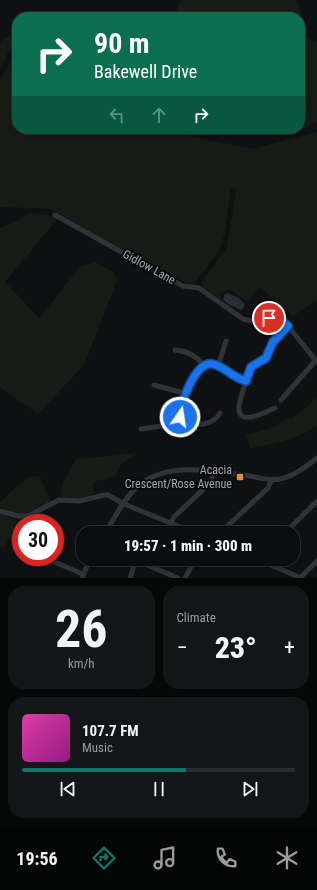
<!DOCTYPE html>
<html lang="en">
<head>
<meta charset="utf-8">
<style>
  body { margin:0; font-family:"Roboto Condensed",sans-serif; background:#141516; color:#f1f3f6; height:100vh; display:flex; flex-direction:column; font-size:15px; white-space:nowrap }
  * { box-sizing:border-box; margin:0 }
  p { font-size:13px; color:#9a9b9d }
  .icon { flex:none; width:22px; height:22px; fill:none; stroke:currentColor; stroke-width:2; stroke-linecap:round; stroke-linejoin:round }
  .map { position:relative; height:578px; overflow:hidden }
  .side { display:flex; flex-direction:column; gap:8px; padding:8px; background:#060707; flex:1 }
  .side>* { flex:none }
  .banner { position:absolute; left:12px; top:12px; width:293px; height:122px; border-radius:16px; box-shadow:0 2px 6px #0003,0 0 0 1px #2b2c2e; background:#0b6e4f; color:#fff; overflow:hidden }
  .speed { position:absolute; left:12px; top:514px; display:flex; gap:8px; font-size:20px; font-weight:700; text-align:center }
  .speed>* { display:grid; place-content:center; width:52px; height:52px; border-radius:50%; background:#0b0c0d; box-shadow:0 2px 6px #0003,0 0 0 1px #2b2c2e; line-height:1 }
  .speed .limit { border:6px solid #d22; background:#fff; color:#111 }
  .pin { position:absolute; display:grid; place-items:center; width:34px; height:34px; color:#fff; margin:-17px; border:2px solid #fff; border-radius:50%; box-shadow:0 1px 4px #0007 }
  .me { position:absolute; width:44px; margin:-22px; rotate:13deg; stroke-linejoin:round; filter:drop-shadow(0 0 3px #0008) }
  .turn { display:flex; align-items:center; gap:14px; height:84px; padding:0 16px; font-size:18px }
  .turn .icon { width:52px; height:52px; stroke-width:2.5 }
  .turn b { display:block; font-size:28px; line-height:34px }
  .lanes { display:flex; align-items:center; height:38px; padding:0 16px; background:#0003; justify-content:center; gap:20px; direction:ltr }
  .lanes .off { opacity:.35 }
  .big { font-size:30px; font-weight:800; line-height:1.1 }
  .side .widget { flex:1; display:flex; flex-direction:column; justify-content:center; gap:6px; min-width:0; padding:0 14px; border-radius:16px; background:#141516 }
  .side .dial { align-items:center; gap:0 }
  .dial b { font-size:52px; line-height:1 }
  .song { display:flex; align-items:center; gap:12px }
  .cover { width:48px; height:48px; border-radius:6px; background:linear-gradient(135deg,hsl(320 70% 55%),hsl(310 70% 35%)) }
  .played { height:4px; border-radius:2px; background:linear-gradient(90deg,#0f766e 60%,#2b2c2e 60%) }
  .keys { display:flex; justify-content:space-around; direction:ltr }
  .heat { display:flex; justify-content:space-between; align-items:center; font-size:22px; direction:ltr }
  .side .tiles { flex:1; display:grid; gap:8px; grid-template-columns:1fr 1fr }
  .widget:last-child { grid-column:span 2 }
  .trip { position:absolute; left:76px; top:526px; width:224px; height:40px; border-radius:16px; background:#0b0c0d; box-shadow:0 2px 6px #0003,0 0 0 1px #2b2c2e; font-weight:800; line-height:40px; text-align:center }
  .tab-bar { display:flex; height:64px; justify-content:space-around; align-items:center; background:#040505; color:#9a9b9d }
  .tab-bar .icon { width:28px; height:28px }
  .tab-bar .current { color:#0f766e }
  .tab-bar b { font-size:18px; color:#f1f3f6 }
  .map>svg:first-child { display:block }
  .green { fill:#161b16 }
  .water { fill:#272f33 }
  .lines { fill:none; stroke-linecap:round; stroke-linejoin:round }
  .street { stroke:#313235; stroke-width:5 }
  .route-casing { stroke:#114b97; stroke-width:10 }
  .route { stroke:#1a73e8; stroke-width:7 }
  .poi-dot { fill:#e08e38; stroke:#0a0b0b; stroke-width:1.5 }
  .labels { text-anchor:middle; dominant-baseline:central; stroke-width:4; stroke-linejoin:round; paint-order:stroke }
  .street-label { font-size:12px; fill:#a2a8b0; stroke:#0a0b0b }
  .poi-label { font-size:12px; fill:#a2a8b0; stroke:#0a0b0b; text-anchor:end }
</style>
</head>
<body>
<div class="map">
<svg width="317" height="578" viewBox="0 0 317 578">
  <rect width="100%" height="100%" fill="#0f1011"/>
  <g class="green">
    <path d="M183,0H296L301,11L306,38L317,42V121L306,128L300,129V17H174L180,2Z"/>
    <path d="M17,29V35L0,69V42Z"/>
    <path d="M17,49V129H171L175,133L252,149L317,132V300L293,316L260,287L247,302L229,289L220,294L221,300L204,288L201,283L227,247L236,191L231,187L225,233L220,249L194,284L189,285L127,253L51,209L0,207V80Z"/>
    <path d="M29,213L47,215L58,218L5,282L39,318L80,267L95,262L114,272L117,280L84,365L38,414L0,387V228L15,222Z"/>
    <path d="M317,396V426C296,440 274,444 250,448L246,435L271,428L288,418L291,419L308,406Z"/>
    <path d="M138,453L121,464L116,476L93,482V494L82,499L61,497L62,484L76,459Z"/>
    <path d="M32,476L40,477L51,502C32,513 21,518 0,507V503L18,485Z"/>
    <path d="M0,513L16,520L11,537L4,547H0Z"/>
  </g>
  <path class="water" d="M227,293L239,298L245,305L242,310L231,306L223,300L224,295Z"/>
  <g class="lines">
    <g class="street">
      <path d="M55,215L177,283L183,286L199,288L243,319L252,321L273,317L281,320L288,326L317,362"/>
      <path d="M175,350C187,351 196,355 203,365"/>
      <path d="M218,366L226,341"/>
      <path d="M246,381C244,389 240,398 239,406C237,428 266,412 275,408"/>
      <path d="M154,385L187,394"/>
      <path d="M281,400L316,360"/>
      <path d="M220,413C214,425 199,425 186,425L181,421C179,407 195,360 213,364C224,366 233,378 246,381L251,367L266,358L273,342L288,326"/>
      <path d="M141,429L175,424L181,421"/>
      <path d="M0,511L18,516H28L59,500L80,501L104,495H108L124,504L195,533"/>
      <path d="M171,523L174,517L210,483L214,472"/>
      <path d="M105,533C115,518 124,498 138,486C168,460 215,472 250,476C260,478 271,481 280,479C293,477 307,466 317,458"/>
      <path d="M220,533L268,488L272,479"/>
      <path d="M285,533L317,501"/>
      <path d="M80,536L83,538"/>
      <path d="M133,559L178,578"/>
      <path d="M257,559L301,578"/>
      <path d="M54,562L83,574"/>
      <path d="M82,578L90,559"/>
      <path d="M130,578L136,560"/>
      <path d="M185,578L195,559"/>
      <path d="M300,578L317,561"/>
    </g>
  </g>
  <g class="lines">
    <g class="route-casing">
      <path id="route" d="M180,417C180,403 196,360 213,364C225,367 233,378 246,381L251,367L266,358L273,342L288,326L281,320L269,318"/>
    </g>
    <use href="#route" class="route"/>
  </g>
  <rect class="poi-dot" x="236" y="473" width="8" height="8" rx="2"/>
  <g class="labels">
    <g class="street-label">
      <text transform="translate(149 267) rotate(29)">Gidlow Lane</text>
    </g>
    <g class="poi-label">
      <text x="232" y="470">Acacia<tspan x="232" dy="14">Crescent/Rose Avenue</tspan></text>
    </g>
  </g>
</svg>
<div class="speed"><div class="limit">30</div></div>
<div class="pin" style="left:269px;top:318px;background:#d93025"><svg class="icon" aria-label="arrive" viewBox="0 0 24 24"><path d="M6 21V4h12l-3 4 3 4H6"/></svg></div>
<svg class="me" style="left:180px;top:417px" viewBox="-20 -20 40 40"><circle r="17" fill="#1a73e8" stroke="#fff" stroke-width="3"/><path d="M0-11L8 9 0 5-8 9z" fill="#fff"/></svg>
<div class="trip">19:57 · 1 min · 300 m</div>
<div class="banner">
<div class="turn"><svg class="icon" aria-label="right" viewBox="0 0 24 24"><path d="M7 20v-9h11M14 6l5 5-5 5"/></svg><div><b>90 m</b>Bakewell Drive</div></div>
<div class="lanes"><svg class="icon off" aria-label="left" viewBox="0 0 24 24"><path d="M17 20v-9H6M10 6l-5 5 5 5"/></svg><svg class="icon off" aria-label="ahead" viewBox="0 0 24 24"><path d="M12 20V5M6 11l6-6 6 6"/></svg><svg class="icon" aria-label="right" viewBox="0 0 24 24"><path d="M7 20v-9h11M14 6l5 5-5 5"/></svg></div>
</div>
</div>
<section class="side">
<div class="tiles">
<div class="widget dial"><b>26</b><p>km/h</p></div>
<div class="widget"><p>Climate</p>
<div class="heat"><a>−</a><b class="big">23°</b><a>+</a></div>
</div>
<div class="widget">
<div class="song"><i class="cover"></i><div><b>107.7 FM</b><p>Music</p></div></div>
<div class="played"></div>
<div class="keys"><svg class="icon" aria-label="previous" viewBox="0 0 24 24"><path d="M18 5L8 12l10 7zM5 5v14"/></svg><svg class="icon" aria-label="pause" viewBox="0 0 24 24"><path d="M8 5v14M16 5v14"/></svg><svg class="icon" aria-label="next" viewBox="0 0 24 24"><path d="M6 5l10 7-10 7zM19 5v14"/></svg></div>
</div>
</div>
</section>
<nav class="tab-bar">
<b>19:56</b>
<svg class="icon current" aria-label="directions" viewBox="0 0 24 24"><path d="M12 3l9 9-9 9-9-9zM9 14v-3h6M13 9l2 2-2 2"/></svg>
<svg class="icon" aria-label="music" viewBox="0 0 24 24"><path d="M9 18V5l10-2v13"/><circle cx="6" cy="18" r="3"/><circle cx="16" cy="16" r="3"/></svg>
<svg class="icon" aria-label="phone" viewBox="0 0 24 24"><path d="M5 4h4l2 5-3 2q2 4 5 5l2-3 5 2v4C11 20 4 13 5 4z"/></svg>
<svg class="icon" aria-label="climate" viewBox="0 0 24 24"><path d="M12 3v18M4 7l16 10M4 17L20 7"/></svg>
</nav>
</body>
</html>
